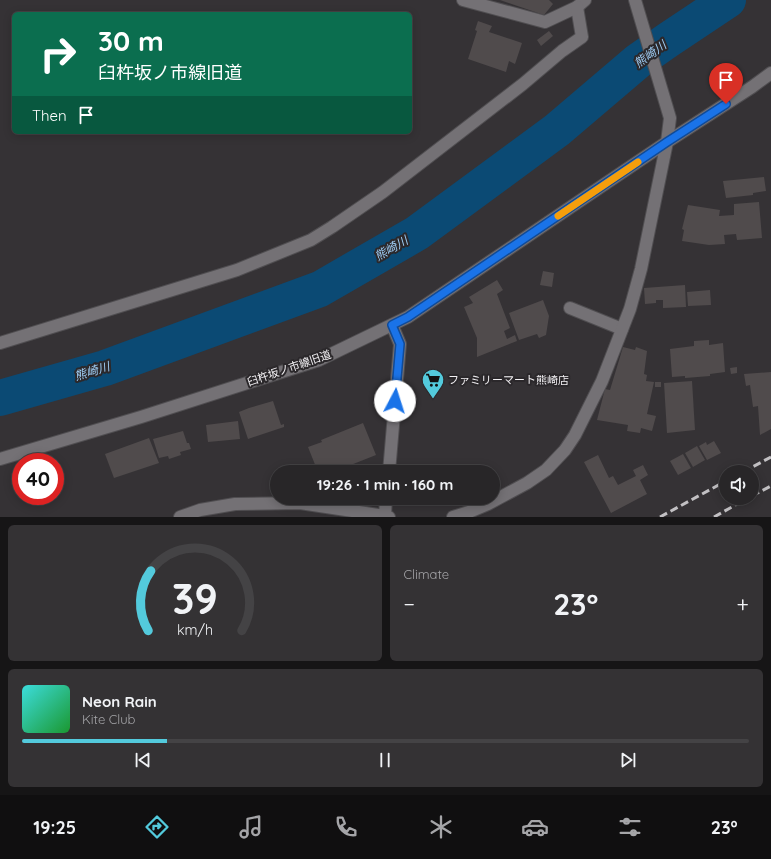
<!DOCTYPE html>
<html lang="en">
<head>
<meta charset="utf-8">
<style>
  body { margin:0; font-family:Quicksand,"Noto Sans JP",sans-serif; background:#343234; color:#f1f3f6; height:100vh; display:flex; flex-direction:column; font-size:15px; white-space:nowrap }
  * { box-sizing:border-box; margin:0 }
  p { font-size:13px; color:#a5a5a8 }
  .icon { flex:none; width:22px; height:22px; fill:none; stroke:currentColor; stroke-width:2; stroke-linecap:round; stroke-linejoin:round }
  .map { position:relative; height:517px; overflow:hidden }
  .details { display:flex; flex-direction:column; gap:8px; padding:8px; background:#161516; flex:1 }
  .details>* { flex:none }
  .top-card { position:absolute; left:12px; top:12px; width:400px; height:122px; border-radius:6px; box-shadow:0 2px 10px #0003,0 0 0 1px #444345; background:#0b6e4f; color:#fff; overflow:hidden }
  .tools { position:absolute; left:719px; top:465px; display:grid; gap:8px }
  .tools a { display:grid; place-items:center; width:40px; height:40px; border-radius:50%; background:#282628; box-shadow:0 2px 10px #0003,0 0 0 1px #444345; font-size:20px }
  .speed { position:absolute; left:12px; top:453px; display:flex; gap:8px; font-size:20px; font-weight:700; text-align:center }
  .speed>* { display:grid; place-content:center; width:52px; height:52px; border-radius:50%; background:#282628; box-shadow:0 2px 10px #0003,0 0 0 1px #444345; line-height:1 }
  .speed .limit { border:6px solid #d22; background:#fff; color:#111 }
  .pin { position:absolute; display:grid; place-items:center; width:34px; height:34px; color:#fff; margin:-41px -17px; border-radius:50% 50% 50% 0; rotate:-45deg; box-shadow:0 0 4px #0007 }
  .pin .icon { rotate:45deg }
  .me { position:absolute; width:44px; margin:-22px; rotate:5deg; stroke-linejoin:round; filter:drop-shadow(0 0 3px #0008) }
  .turn { display:flex; align-items:center; gap:14px; height:84px; padding:0 20px; font-size:18px }
  .turn .icon { width:52px; height:52px; stroke-width:2.5 }
  .turn b { display:block; font-size:28px; line-height:34px }
  .then { display:flex; align-items:center; height:38px; padding:0 20px; background:#0003; gap:8px; font-size:15px }
  .big { font-size:30px; font-weight:700; line-height:1.1 }
  .details .tile { flex:1; display:flex; flex-direction:column; justify-content:center; gap:6px; min-width:0; padding:0 14px; border-radius:6px; background:#343234 }
  .details .dial { align-items:center; gap:0 }
  .dial svg { height:104px; overflow:visible; fill:none; stroke:#444345; stroke-width:7; stroke-linecap:round; text-anchor:middle }
  .dial text { fill:#f1f3f6; stroke:none }
  .song { display:flex; align-items:center; gap:12px }
  .cover { width:48px; height:48px; border-radius:6px; background:linear-gradient(135deg,hsl(180 70% 55%),hsl(130 70% 35%)) }
  .played { height:4px; border-radius:2px; background:linear-gradient(90deg,#53cadc 20%,#444345 20%) }
  .keys { display:flex; justify-content:space-around; direction:ltr }
  .heat { display:flex; justify-content:space-between; align-items:center; font-size:22px; direction:ltr }
  .details .tiles { flex:1; display:grid; gap:8px; grid-template-columns:1fr 1fr }
  .tile:last-child { grid-column:span 2 }
  .trip { position:absolute; left:270px; top:465px; width:230px; height:40px; border-radius:20px; background:#282628; box-shadow:0 2px 10px #0003,0 0 0 1px #444345; font-weight:700; line-height:40px; text-align:center }
  .tab-bar { display:flex; height:64px; justify-content:space-around; align-items:center; background:#100f10; color:#a5a5a8 }
  .tab-bar .icon { width:28px; height:28px }
  .tab-bar .selected { color:#53cadc }
  .tab-bar b { font-size:18px; color:#f1f3f6 }
  .map>svg:first-child { display:block }
  .lines { fill:none; stroke-linecap:round; stroke-linejoin:round }
  .river { stroke:#0b4a74; stroke-width:36 }
  .building { fill:#504b4c }
  .minor-casing { stroke:#504e51; stroke-width:14 }
  .tertiary-casing { stroke:#504e51; stroke-width:14 }
  .minor { stroke:#747175; stroke-width:12 }
  .tertiary { stroke:#747175; stroke-width:12 }
  .rail { stroke:#c2c0c3; stroke-width:3; stroke-dasharray:8 4; stroke-linecap:butt }
  .route-casing { stroke:#114b97; stroke-width:10 }
  .route { stroke:#1a73e8; stroke-width:7 }
  .slow { stroke:#f59e0b; stroke-width:7 }
  .labels { text-anchor:middle; dominant-baseline:central; stroke-width:4; stroke-linejoin:round; paint-order:stroke }
  .street-label { font-size:11px; fill:#f3f1f4; stroke:#2b282b }
  .poi-label { font-size:11px; fill:#f3f1f4; stroke:#2b282b; text-anchor:start }
  .water-label { font-size:12px; font-style:italic; fill:#9fcdf4; stroke:#2b282b }
</style>
</head>
<body>
<div class="map">
<svg width="771" height="517" viewBox="0 0 771 517">
  <rect width="100%" height="100%" fill="#353235"/>
  <g class="lines">
    <path class="river" d="M0,398L105,368L320,289L417,233L557,130L638,61L668,40L728,0"/>
  </g>
  <g class="building">
    <path d="M500,0H549L553,4L544,15Z"/>
    <path d="M478,21L492,26L489,32L522,43L515,64L509,61L506,72L468,59L477,31L475,30Z"/>
    <path d="M549,31L553,36L541,46L537,40Z"/>
    <path d="M764,177L766,191L753,193V195L726,198L723,181Z"/>
    <path d="M759,202L762,238L737,240L736,234L724,235L725,244L709,245L682,241L684,230L682,229L688,205L720,210L719,216L734,215V204Z"/>
    <path d="M543,271L554,273L552,287L540,285Z"/>
    <path d="M497,280L503,290L497,294L510,328L504,331L507,339L515,335L517,341L477,357V338L464,307L473,303L469,297Z"/>
    <path d="M685,285L686,307L663,308V300H656V303L645,304L644,288Z"/>
    <path d="M710,290L711,305L688,306L687,292Z"/>
    <path d="M543,300L549,316L546,335L539,338L537,334L519,340L509,313Z"/>
    <path d="M709,340V345L723,343L725,372L710,374V376L685,378V376L672,377L670,349L694,346V341Z"/>
    <path d="M623,347L635,350L636,347L647,351L644,374L647,375L646,381L654,382L647,414L656,416L652,431L641,428L640,433L627,431L628,425L597,420L605,389L610,390Z"/>
    <path d="M737,367V373L731,374L730,368Z"/>
    <path d="M771,372V429L760,435L758,406L753,407L750,385L746,386L744,374Z"/>
    <path d="M692,381L695,430L667,433L664,383Z"/>
    <rect x="655" y="382" width="6" height="5"/>
    <path d="M273,401L281,425L284,424V427L248,439L239,412L249,408Z"/>
    <path d="M238,421L240,439L208,442L206,425Z"/>
    <path d="M363,423L376,455L333,472H318L308,447L322,442L321,440Z"/>
    <path d="M183,431L187,443H189L191,449L180,452L181,455L169,459L168,456L159,458L153,439Z"/>
    <path d="M149,438L159,463L114,478L105,454Z"/>
    <path d="M714,441L721,453L707,460L699,446L706,442L707,445Z"/>
    <path d="M697,446L705,460L693,467L685,453Z"/>
    <path d="M683,454L691,468L678,475L670,461Z"/>
    <path d="M598,455L609,478L613,476L618,485L636,476L633,470L643,465L648,475L640,480L647,494L611,513L584,462Z"/>
  </g>
  <g class="lines">
    <g class="minor-casing">
      <g id="minor">
        <path d="M463,0L545,22L577,7L585,0"/>
        <path d="M570,308L622,329"/>
        <path d="M0,343L237,270L311,240L332,227L383,192L523,84L562,51L582,37L577,7"/>
        <path d="M180,517L200,510L235,504L300,503L385,516V517"/>
      </g>
    </g>
    <g class="tertiary-casing">
      <g id="tertiary">
        <path d="M0,459L141,417L319,360L408,317L667,142L752,87L771,73"/>
        <path d="M389,472L400,344L392,325"/>
        <path d="M386,498L385,516L389,517"/>
        <path d="M453,517L469,512L488,504L527,483L546,470L565,450L575,435L602,381L630,309L641,269L667,142L670,118L635,0"/>
      </g>
    </g>
    <use href="#minor" class="minor"/>
    <use href="#tertiary" class="tertiary"/>
    <g class="rail">
      <path d="M743,472L771,457"/>
      <path d="M752,496L771,486"/>
      <path d="M660,517L726,481"/>
      <path d="M714,517L748,498"/>
    </g>
  </g>
  <g class="lines">
    <g class="route-casing">
      <path id="route" d="M395,401L400,344L392,325L408,317L667,142L726,104"/>
    </g>
    <use href="#route" class="route"/>
    <path class="slow" d="M558,216L638,162"/>
  </g>
  <defs>
    <g id="supermarket-pin" transform="scale(1.15)"><path d="M0 17L-7.5 6A9.5 9.5 0 1 1 7.5 6Z" fill="#53cadc" stroke="#2b282b"/><path d="M-6-5.5h2.5l.6 2H6L4.5 2H-2.5L-4.4-4H-6ZM-1.5 3.2a1.3 1.3 0 1 0 .1 0ZM3 3.2a1.3 1.3 0 1 0 .1 0Z" fill="#111"/></g>
  </defs>
  <g fill-rule="evenodd">
    <use href="#supermarket-pin" x="433" y="380"/>
  </g>
  <g class="labels">
    <g class="street-label">
      <text transform="translate(289 368) rotate(-19)">臼杵坂ノ市線旧道</text>
    </g>
    <g class="poi-label">
      <text x="448" y="380">ファミリーマート熊崎店</text>
    </g>
    <g class="water-label">
      <text transform="translate(650 54) rotate(-36)">熊崎川</text>
      <text transform="translate(391 248) rotate(-30)">熊崎川</text>
      <text transform="translate(92 371) rotate(-17)">熊崎川</text>
    </g>
  </g>
</svg>
<div class="tools">
<a><svg class="icon" aria-label="sound" viewBox="0 0 24 24"><path d="M4 9h4l5-4v14l-5-4H4zM17 9q2 3 0 6"/></svg></a>
</div>
<div class="speed"><div class="limit">40</div></div>
<div class="pin" style="left:726px;top:104px;background:#d93025"><svg class="icon" aria-label="arrive" viewBox="0 0 24 24"><path d="M6 21V4h12l-3 4 3 4H6"/></svg></div>
<svg class="me" style="left:395px;top:401px" viewBox="-20 -20 40 40"><circle r="19" fill="#fff"/><path d="M0-13L10 11 0 6-10 11z" fill="#1a73e8"/></svg>
<div class="trip">19:26 · 1 min · 160 m</div>
<div class="top-card">
<div class="turn"><svg class="icon" aria-label="right" viewBox="0 0 24 24"><path d="M7 20v-9h11M14 6l5 5-5 5"/></svg><div><b>30 m</b>臼杵坂ノ市線旧道</div></div>
<div class="then">Then<svg class="icon" aria-label="arrive" viewBox="0 0 24 24"><path d="M6 21V4h12l-3 4 3 4H6"/></svg></div>
</div>
</div>
<section class="details">
<div class="tiles">
<div class="tile dial"><svg viewBox="0 0 100 80">
<path d="M14 69A42 42 0 1 1 86 69"/>
<path d="M14 69A42 42 0 0 1 16 23" stroke="#53cadc"/>
<text x="50" y="56" font-size="32" font-weight="700">39</text>
<text x="50" y="72" font-size="11">km/h</text>
</svg></div>
<div class="tile"><p>Climate</p>
<div class="heat"><a>−</a><b class="big">23°</b><a>+</a></div>
</div>
<div class="tile">
<div class="song"><i class="cover"></i><div><b>Neon Rain</b><p>Kite Club</p></div></div>
<div class="played"></div>
<div class="keys"><svg class="icon" aria-label="previous" viewBox="0 0 24 24"><path d="M18 5L8 12l10 7zM5 5v14"/></svg><svg class="icon" aria-label="pause" viewBox="0 0 24 24"><path d="M8 5v14M16 5v14"/></svg><svg class="icon" aria-label="next" viewBox="0 0 24 24"><path d="M6 5l10 7-10 7zM19 5v14"/></svg></div>
</div>
</div>
</section>
<nav class="tab-bar">
<b>19:25</b>
<svg class="icon selected" aria-label="directions" viewBox="0 0 24 24"><path d="M12 3l9 9-9 9-9-9zM9 14v-3h6M13 9l2 2-2 2"/></svg>
<svg class="icon" aria-label="music" viewBox="0 0 24 24"><path d="M9 18V5l10-2v13"/><circle cx="6" cy="18" r="3"/><circle cx="16" cy="16" r="3"/></svg>
<svg class="icon" aria-label="phone" viewBox="0 0 24 24"><path d="M5 4h4l2 5-3 2q2 4 5 5l2-3 5 2v4C11 20 4 13 5 4z"/></svg>
<svg class="icon" aria-label="climate" viewBox="0 0 24 24"><path d="M12 3v18M4 7l16 10M4 17L20 7"/></svg>
<svg class="icon" aria-label="car" viewBox="0 0 24 24"><path d="M5 17H2v-5l4-1 3-4h7l3 4 3 1v5h-3M9 17h6M6 11h13"/><circle cx="7" cy="17" r="2"/><circle cx="17" cy="17" r="2"/></svg>
<svg class="icon" aria-label="filters" viewBox="0 0 24 24"><path d="M4 7h16M4 17h16"/><circle cx="9" cy="7" r="2"/><circle cx="15" cy="17" r="2"/></svg>
<b>23°</b>
</nav>
</body>
</html>
